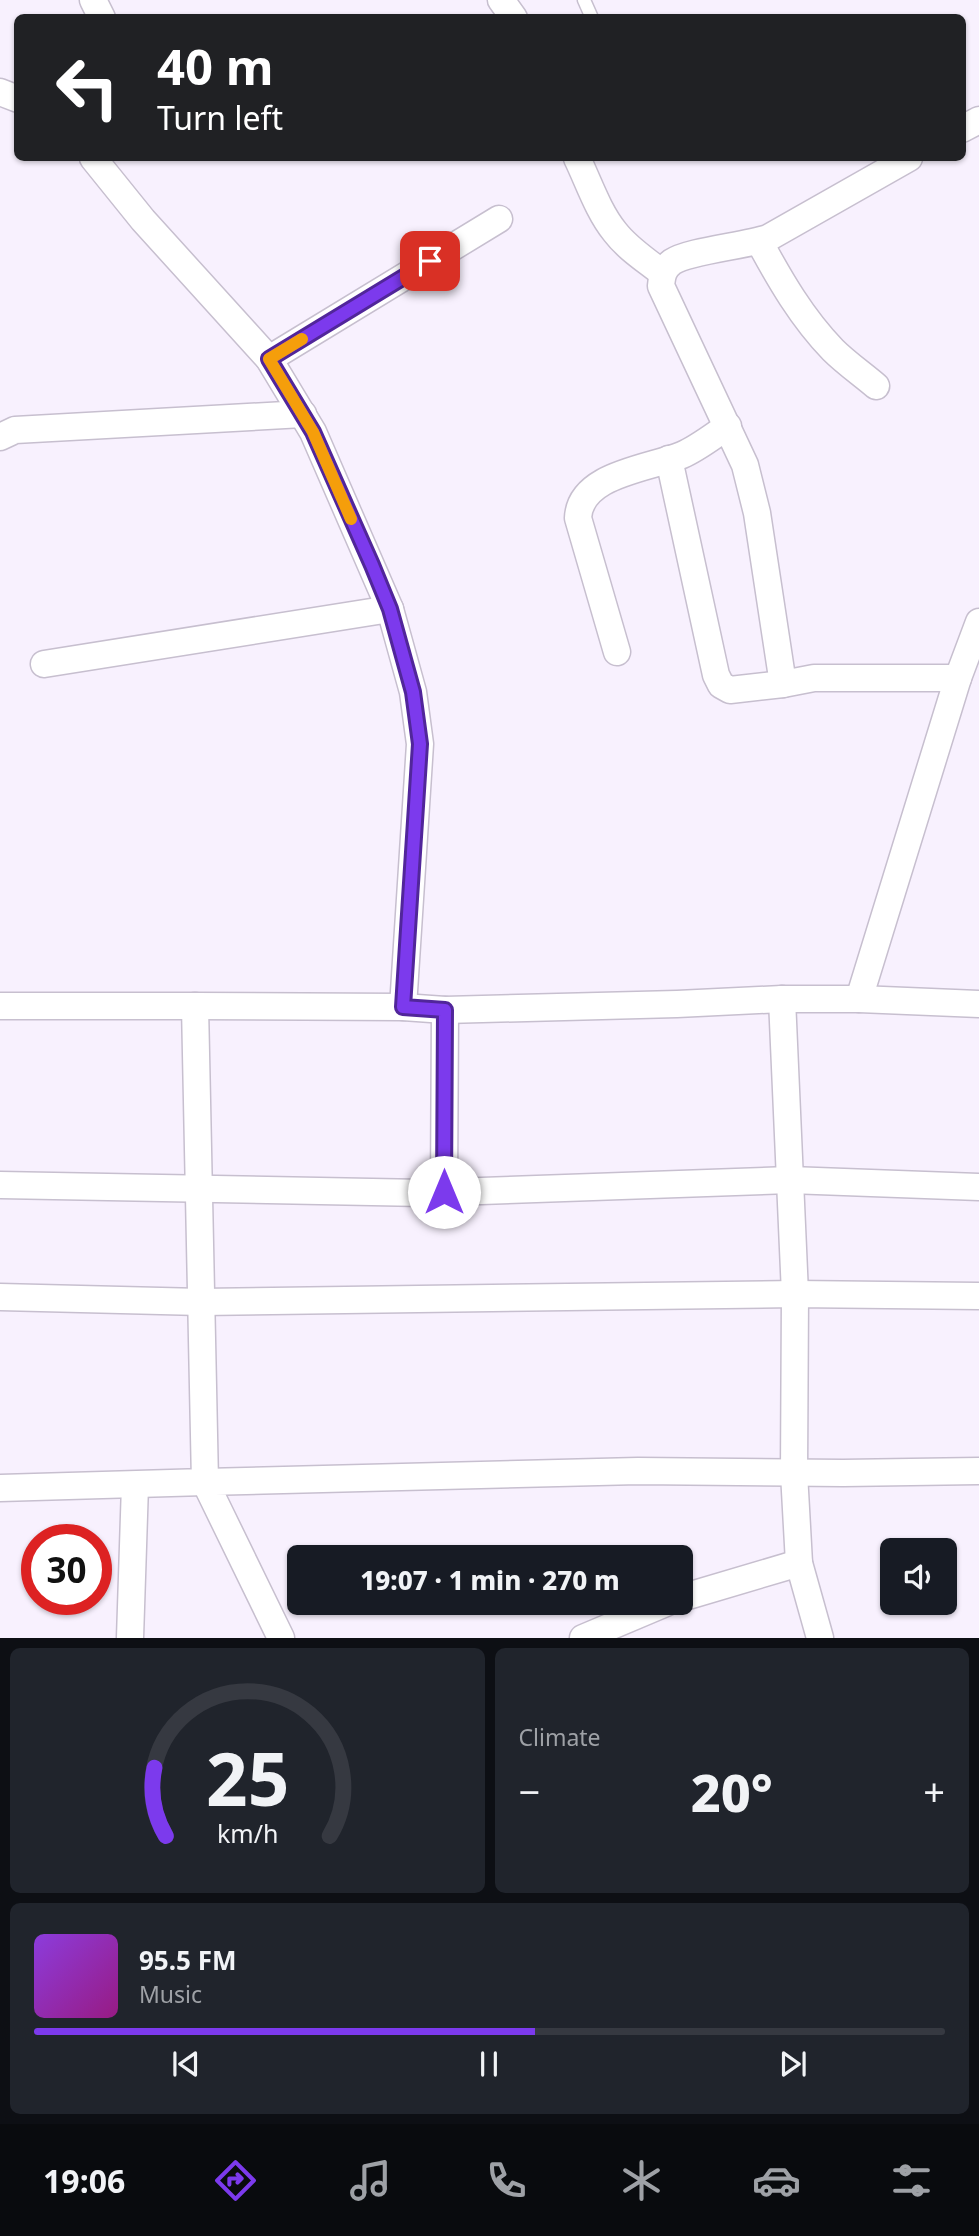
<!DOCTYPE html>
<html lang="en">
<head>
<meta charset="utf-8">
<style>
  body { margin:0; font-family:"Noto Sans",sans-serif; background:#20242c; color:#f1f3f6; height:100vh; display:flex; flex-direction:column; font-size:26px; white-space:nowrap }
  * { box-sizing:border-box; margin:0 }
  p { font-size:23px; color:#9ea1a6 }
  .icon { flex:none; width:38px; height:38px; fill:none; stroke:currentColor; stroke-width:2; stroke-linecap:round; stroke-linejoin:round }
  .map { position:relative; height:1638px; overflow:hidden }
  .drawer { display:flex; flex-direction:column; gap:10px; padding:10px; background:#0d0f14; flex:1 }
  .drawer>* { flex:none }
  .guide { position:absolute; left:14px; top:14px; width:952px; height:147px; border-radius:10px; box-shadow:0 2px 5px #0004; background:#202124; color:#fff; overflow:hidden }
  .controls { position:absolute; left:880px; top:1538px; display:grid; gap:14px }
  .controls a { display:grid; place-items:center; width:77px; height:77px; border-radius:10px; background:#171b24; box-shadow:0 2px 5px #0004; font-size:35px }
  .speed { position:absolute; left:21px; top:1524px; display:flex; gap:14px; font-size:35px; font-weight:700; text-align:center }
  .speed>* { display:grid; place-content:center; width:91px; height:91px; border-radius:50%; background:#171b24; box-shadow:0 2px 5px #0004; line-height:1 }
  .speed .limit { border:10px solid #d22; background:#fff; color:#111 }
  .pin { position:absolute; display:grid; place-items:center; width:60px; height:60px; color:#fff; margin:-30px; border-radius:14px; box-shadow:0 4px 10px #0006 }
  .me { position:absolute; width:77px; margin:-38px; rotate:0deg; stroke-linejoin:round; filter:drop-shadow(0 0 5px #0008) }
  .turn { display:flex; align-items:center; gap:24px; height:147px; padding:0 28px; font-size:32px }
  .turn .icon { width:91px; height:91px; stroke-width:2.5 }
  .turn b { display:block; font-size:49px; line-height:60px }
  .big { font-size:52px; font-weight:800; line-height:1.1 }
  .drawer .tile { flex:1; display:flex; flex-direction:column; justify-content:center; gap:10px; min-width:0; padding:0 24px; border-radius:10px; background:#20242c }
  .drawer .dial { align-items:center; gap:0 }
  .dial svg { height:182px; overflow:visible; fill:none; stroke:#363941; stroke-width:7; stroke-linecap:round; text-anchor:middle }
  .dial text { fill:#f1f3f6; stroke:none }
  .song { display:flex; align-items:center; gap:21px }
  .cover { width:84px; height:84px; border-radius:10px; background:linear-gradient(135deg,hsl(270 70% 55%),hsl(310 70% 35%)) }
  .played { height:7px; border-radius:4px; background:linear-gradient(90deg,#7c3aed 55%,#363941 55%) }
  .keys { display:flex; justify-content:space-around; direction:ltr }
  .heat { display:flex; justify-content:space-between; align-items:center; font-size:38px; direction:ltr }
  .drawer .tiles { flex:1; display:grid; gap:10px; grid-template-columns:1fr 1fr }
  .tile:last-child { grid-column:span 2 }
  .trip { position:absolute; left:287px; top:1545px; width:406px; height:70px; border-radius:10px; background:#171b24; box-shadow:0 2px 5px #0004; font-weight:800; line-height:70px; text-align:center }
  .tabs { display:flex; height:112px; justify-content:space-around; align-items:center; background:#090b0e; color:#9ea1a6 }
  .tabs .icon { width:49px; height:49px }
  .tabs .current { color:#7c3aed }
  .tabs b { font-size:32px; color:#f1f3f6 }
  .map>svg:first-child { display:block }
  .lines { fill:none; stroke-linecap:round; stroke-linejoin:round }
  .service-casing { stroke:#c7bfcf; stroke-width:15 }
  .minor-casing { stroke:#c7bfcf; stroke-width:29 }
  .service { stroke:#fff; stroke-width:12 }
  .minor { stroke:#fff; stroke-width:26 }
  .route-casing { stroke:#51269a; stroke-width:18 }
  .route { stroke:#7c3aed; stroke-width:12 }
  .slow { stroke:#f59e0b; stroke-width:12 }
</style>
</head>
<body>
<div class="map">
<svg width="979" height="1638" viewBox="0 0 979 1638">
  <rect width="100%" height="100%" fill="#f8f1fe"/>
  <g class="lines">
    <g class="service-casing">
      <path id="service" d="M584,0L592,18"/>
    </g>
    <g class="minor-casing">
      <g id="minor">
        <path d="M93,0L102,18"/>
        <path d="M501,0L514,18"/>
        <path d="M0,92L18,99"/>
        <path d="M962,129L979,120"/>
        <path d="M93,158L143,220L269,359L313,432L390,609L413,692L420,744L403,1007"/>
        <path d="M577,158C589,183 598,211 615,232C628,249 646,260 662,273"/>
        <path d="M909,158L768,238C744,246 688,251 672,262C663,269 662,276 661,286L745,465L757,513L783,684L814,678H958"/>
        <path d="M759,241C780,280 802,318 833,350C846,363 862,374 876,386"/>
        <path d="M269,359L499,219"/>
        <path d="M0,437L15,430L303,414"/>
        <path d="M669,459L716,675L721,685L730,690L783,684"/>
        <path d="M617,652L578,518C580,474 648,469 682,455C698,448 713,436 728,426"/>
        <path d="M44,664L390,609"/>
        <path d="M782,999L795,1294L794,1473L799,1563L820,1638"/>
        <path d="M859,999L979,1004"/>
        <path d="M0,1006H195L205,1482L0,1488"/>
        <path d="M195,1006L403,1007L445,1010L677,1004L782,999H859L958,678L979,622"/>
        <path d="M0,1185L424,1193L790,1180L979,1187"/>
        <path d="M444,1192L445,1010"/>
        <path d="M0,1297L201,1302L795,1294L979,1296"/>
        <path d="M681,1598L799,1563"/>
        <path d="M130,1638L135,1485"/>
        <path d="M281,1638L205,1482L638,1471L843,1473L979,1471"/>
        <path d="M583,1638L666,1603"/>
      </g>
    </g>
    <use href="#service" class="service"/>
    <use href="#minor" class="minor"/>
  </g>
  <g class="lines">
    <g class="route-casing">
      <path id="route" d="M430,261L269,359L313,432L372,565L390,609L413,692L420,744L403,1007L445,1010L444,1192"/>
    </g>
    <use href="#route" class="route"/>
    <path class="slow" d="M302,339L269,359L313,432L351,519"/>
  </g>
</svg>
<div class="controls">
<a><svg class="icon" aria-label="sound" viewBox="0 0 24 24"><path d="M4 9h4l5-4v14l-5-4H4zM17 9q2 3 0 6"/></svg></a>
</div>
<div class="speed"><div class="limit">30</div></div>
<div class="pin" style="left:430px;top:261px;background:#d93025"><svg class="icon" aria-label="arrive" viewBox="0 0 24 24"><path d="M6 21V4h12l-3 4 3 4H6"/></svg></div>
<svg class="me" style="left:444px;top:1192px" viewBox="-20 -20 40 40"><circle r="19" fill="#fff"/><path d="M0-13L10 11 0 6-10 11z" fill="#7c3aed"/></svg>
<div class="trip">19:07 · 1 min · 270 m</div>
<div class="guide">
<div class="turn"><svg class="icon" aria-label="left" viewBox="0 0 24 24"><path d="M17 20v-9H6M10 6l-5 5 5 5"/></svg><div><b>40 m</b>Turn left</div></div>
</div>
</div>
<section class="drawer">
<div class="tiles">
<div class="tile dial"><svg viewBox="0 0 100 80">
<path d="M14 69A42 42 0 1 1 86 69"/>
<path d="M14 69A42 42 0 0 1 9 39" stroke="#7c3aed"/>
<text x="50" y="56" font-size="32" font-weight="700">25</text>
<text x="50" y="72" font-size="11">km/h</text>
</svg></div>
<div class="tile"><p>Climate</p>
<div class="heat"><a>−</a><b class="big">20°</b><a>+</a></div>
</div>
<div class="tile">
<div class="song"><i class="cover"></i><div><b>95.5 FM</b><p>Music</p></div></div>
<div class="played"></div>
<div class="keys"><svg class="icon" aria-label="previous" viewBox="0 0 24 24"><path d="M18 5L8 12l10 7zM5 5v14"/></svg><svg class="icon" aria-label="pause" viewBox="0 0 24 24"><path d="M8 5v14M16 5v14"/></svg><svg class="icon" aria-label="next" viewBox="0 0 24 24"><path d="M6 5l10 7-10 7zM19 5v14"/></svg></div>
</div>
</div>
</section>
<nav class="tabs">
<b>19:06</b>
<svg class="icon current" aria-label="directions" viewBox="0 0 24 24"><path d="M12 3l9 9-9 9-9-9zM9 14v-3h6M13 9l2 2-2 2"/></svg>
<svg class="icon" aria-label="music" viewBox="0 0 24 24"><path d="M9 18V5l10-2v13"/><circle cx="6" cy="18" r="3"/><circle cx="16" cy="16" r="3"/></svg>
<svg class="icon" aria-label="phone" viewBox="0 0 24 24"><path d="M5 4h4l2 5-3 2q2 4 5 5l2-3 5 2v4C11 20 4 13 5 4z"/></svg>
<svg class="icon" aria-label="climate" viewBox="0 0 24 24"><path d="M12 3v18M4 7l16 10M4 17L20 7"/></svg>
<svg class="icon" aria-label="car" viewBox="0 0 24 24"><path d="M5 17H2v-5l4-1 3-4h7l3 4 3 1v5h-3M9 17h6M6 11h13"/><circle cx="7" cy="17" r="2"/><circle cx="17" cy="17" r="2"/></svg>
<svg class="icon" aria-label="filters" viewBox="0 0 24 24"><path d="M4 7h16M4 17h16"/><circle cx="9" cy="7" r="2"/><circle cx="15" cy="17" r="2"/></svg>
</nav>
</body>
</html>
